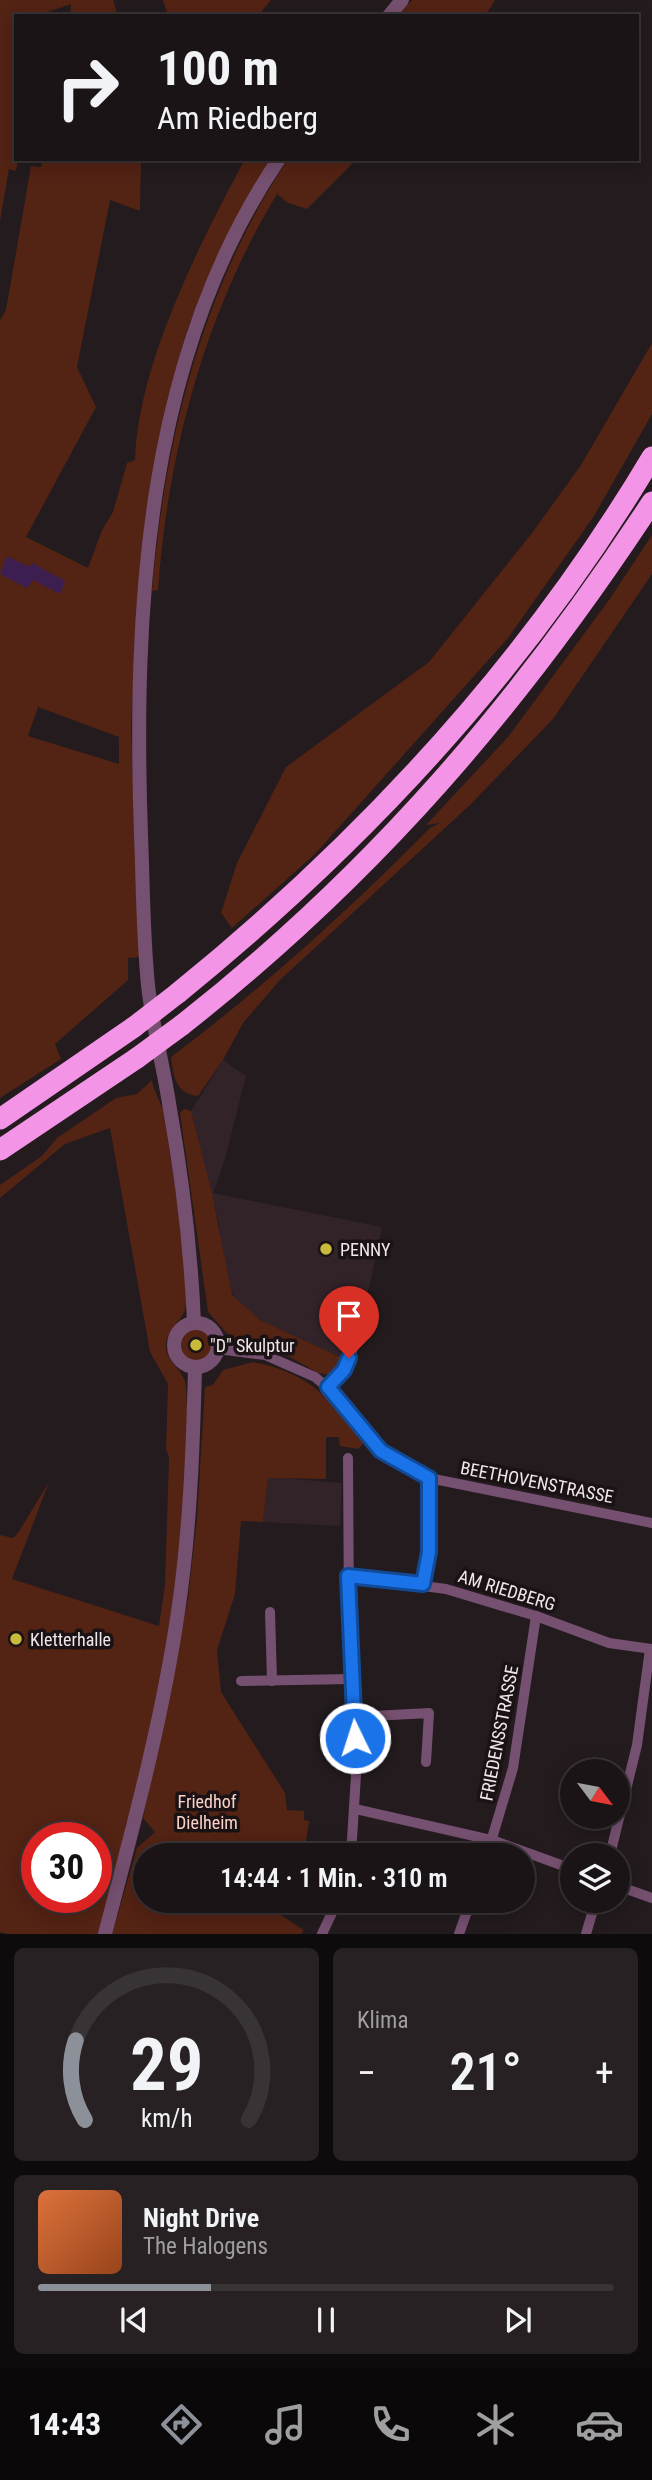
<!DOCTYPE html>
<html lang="de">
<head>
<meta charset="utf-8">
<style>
  body { margin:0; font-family:"Roboto Condensed",sans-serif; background:#272123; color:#f1f3f6; height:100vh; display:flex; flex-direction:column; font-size:26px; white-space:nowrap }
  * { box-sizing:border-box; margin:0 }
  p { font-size:23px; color:#9f9ea1 }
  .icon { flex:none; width:38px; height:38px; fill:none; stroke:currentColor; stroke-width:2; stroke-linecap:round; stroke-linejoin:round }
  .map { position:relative; height:1934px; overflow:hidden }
  .side { display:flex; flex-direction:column; gap:14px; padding:14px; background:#0e0b0c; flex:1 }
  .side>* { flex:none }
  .guide { position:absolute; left:14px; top:14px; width:625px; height:147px; border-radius:0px; box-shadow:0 4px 18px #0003,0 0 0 2px #383335; background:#1a1416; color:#f1f3f6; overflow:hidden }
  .needle { width:46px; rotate:122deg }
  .buttons { position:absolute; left:560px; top:1759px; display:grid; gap:14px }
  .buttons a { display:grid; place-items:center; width:70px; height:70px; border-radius:50%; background:#1a1416; box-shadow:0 4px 18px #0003,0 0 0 2px #383335; font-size:35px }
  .speed { position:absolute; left:21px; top:1822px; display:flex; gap:14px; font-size:35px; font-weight:700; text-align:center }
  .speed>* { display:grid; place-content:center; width:91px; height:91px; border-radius:50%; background:#1a1416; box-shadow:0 4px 18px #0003,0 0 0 2px #383335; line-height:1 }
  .speed .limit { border:10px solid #d22; background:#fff; color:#111 }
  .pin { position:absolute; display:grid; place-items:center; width:60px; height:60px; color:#fff; margin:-72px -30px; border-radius:50% 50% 50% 0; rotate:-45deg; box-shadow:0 0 7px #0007 }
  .pin .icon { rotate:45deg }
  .me { position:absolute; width:77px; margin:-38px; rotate:356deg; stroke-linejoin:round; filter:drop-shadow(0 0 5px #0008) }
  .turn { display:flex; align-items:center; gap:24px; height:147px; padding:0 28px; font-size:32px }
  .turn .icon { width:91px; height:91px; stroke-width:2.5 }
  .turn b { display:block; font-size:49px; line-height:60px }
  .big { font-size:52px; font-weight:600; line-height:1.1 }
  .side .card { flex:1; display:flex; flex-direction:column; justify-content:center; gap:10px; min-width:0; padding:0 24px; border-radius:10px; background:#272123 }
  .side .dial { align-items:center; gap:0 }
  .dial svg { height:182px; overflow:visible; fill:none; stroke:#383335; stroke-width:7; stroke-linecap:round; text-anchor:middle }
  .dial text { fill:#f1f3f6; stroke:none }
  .song { display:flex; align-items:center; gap:21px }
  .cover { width:84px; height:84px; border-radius:10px; background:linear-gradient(135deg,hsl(20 70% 55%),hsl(20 70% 35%)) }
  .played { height:7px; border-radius:4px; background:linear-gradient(90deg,#8c9099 30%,#383335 30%) }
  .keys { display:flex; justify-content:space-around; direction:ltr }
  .heat { display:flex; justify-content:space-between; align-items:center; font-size:38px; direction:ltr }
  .side .tiles { flex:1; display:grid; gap:14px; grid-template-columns:1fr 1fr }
  .card:last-child { grid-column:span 2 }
  .trip { position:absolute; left:133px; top:1843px; width:402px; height:70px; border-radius:35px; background:#1a1416; box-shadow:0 4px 18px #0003,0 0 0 2px #383335; font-weight:600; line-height:70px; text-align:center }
  .tabs { display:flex; height:112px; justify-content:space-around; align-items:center; background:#0a0809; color:#9f9ea1 }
  .tabs .icon { width:49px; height:49px }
  .tabs .on { color:#8c9099 }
  .tabs b { font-size:32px; color:#f1f3f6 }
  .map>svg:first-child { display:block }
  .built { fill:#322329 }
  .green { fill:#532314; fill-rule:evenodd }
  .water { fill:#3d1e51 }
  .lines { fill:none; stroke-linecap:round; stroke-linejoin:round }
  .minor { stroke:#765070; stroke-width:10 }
  .tertiary { stroke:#765070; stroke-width:14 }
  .motorway { stroke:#f494e7; stroke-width:21 }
  .motorway-bridge { stroke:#f494e7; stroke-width:21 }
  .route-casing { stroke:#114b97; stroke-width:18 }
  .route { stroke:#1a73e8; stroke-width:12 }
  .poi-dot { fill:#c8bb3b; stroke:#1a1215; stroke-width:2.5 }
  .labels { text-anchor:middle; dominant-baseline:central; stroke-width:7; stroke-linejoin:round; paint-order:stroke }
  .poi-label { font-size:18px; fill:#eee8ea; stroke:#1a1215; text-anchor:start }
  .street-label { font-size:18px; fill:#eee8ea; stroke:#1a1215 }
  .park-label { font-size:18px; fill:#fad1c4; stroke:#1a1215 }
</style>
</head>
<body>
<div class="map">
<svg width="652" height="1934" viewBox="0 0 652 1934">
  <rect width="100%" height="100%" fill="#231b1e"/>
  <g class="built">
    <path d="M223,1060L246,1076L225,1159L213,1193L382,1227L363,1315L350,1346L340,1357L260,1320L238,1303L228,1286L219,1224L191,1111Z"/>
    <path d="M268,1477L342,1483L340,1526L263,1522Z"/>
  </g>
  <g class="green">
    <path d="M0,0H113L118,16H70L71,4L48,12L47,16H16L18,159L16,171L9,169L0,221Z"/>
    <path d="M163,0H271L258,16H168Z"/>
    <path d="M412,0H495L485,16H398Z"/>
    <path d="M43,159H141L140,211L110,200L77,367L96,407L26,537L88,568L102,530L113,512L127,463L135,460C138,364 200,243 245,159H272L230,230L204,287L187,331L168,397L135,656L131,728L140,957L128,958V980L55,1044L61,1059L0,1098V320L6,310L31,166L41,167ZM38,707L119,737V764L28,736Z"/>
    <path d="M288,159H357L307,209L288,203L277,194C205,313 168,452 158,590L152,591C165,438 202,289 288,159Z"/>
    <path d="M652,343V414L594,516L508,638L315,854L232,928L221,913L237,863L286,767L429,662L532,533L581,465Z"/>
    <path d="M652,535V574L553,719L470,805L280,980L243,1023L223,1060L198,1096C176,1094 173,1076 171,1057C264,987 349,910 430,828L440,823L426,825L508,737L609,600Z"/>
    <path d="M152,1080C154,1093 161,1102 165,1115C169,1131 169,1150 172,1167C178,1212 188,1259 186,1304C185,1321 166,1327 166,1346C167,1364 185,1370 186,1387C194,1524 168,1665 136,1797C133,1807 128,1816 125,1827L131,1831L105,1934H7L0,1932V1535L13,1538L18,1533L49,1482L12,1579L159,1626L165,1585L169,1457L166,1450L168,1384L150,1352L110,1128L65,1144L0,1198V1185L42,1156L57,1138L116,1098L137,1094ZM37,1838H96V1897H37Z"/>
    <path d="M184,1109L191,1111L212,1193L232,1295L260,1320L340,1357L332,1375L318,1373L290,1357L232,1339L208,1312L180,1113Z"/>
    <circle cx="196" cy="1345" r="16"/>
    <path d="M253,1362C311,1373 330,1399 364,1443L358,1449L340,1446L339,1437H326V1479L268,1478L263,1522L241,1521L235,1594L217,1650L221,1692L285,1793L287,1810L304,1811V1820L309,1821L304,1855H145V1900L283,1901L276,1912L304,1930L301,1934H112L137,1848L155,1832L143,1818L188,1599L197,1518L205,1387L213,1385L223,1370Z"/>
  </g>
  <path class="water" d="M7,556L29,567L32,563L65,581L60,594L33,580L27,588L0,574Z"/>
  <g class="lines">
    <g class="minor">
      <path d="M218,1349L265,1355L315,1377L334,1393L381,1451L429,1478L652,1523"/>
      <path d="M328,1387L343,1370L365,1323"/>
      <path d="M348,1458L349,1619L357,1759L351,1855"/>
      <path d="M348,1576L446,1589L536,1616L609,1643L652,1649"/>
      <path d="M423,1584L429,1552V1478"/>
      <path d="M270,1612L272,1681"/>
      <path d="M241,1681L351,1679"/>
      <path d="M354,1717L429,1713L426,1762"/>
      <path d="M356,1809L492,1840L572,1869"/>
      <path d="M487,1855L513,1768L536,1616"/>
      <path d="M610,1855L637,1745L650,1649"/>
      <path d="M618,1886L652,1898"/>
      <path d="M322,1934L338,1900"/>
      <path d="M459,1934L471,1900"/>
      <path d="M586,1934L596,1900"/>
    </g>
    <g class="tertiary">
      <path d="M389,16L402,0"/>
      <circle cx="196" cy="1345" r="22"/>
      <path d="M194,1323C191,1249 182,1176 169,1103C163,1064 152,1024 148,985C143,935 143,885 141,835C133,607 146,355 279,159"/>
      <path d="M105,1934C133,1827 162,1721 178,1612C190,1531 193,1449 195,1368"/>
    </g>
    <g class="motorway">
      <path d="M178,993C364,842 529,664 652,457"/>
      <path d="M182,1025C374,874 519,705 652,502"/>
      <path d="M0,1119L134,1027"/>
      <path d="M0,1150L137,1058"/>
    </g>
    <g class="motorway-bridge">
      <path d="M134,1027L178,993"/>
      <path d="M137,1058L182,1025"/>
    </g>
  </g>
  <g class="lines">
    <g class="route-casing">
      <path id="route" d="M349,1358L344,1370L328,1387L381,1451L429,1478V1552L423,1584L348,1576L355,1738"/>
    </g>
    <use href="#route" class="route"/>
  </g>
  <g class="poi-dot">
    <circle cx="326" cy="1249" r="7"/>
    <circle cx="196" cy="1345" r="7"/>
    <circle cx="16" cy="1639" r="7"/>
  </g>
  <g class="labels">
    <g class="poi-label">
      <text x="340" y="1249">PENNY</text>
      <text x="210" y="1345">"D" Skulptur</text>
      <text x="30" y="1639">Kletterhalle</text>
    </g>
    <g class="street-label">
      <text transform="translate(537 1482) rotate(11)">BEETHOVENSTRASSE</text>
      <text transform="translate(507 1590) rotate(17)">AM RIEDBERG</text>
      <text transform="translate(499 1733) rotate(-79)">FRIEDENSSTRASSE</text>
    </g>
    <g class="park-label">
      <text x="207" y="1801">Friedhof<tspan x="207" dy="21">Dielheim</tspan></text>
    </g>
  </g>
</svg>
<div class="buttons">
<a><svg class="needle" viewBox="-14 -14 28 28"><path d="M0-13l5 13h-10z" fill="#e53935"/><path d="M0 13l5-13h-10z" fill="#9f9ea1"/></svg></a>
<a><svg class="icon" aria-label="layers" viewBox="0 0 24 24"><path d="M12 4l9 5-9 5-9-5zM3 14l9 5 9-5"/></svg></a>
</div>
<div class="speed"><div class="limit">30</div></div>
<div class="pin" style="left:349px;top:1358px;background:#d93025"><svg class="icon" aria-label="arrive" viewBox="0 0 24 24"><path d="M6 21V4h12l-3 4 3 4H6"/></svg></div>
<svg class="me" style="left:355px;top:1738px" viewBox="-20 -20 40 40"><circle r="17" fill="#1a73e8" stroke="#fff" stroke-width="3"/><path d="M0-11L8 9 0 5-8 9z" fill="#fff"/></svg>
<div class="trip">14:44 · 1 Min. · 310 m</div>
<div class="guide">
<div class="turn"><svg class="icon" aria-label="right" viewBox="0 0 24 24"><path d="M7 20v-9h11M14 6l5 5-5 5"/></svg><div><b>100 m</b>Am Riedberg</div></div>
</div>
</div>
<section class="side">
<div class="tiles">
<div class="card dial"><svg viewBox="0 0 100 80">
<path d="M14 69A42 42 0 1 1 86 69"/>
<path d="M14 69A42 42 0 0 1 10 34" stroke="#8c9099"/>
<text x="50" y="56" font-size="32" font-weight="700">29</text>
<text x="50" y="72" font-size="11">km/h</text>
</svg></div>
<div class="card"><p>Klima</p>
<div class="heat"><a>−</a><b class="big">21°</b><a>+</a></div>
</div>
<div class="card">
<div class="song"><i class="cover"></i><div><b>Night Drive</b><p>The Halogens</p></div></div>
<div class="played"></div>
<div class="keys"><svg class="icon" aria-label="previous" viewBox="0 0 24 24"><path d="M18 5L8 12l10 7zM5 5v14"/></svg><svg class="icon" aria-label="pause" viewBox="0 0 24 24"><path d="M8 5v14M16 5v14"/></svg><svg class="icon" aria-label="next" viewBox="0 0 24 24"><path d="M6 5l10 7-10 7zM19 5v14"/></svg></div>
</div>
</div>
</section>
<nav class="tabs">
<b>14:43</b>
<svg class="icon on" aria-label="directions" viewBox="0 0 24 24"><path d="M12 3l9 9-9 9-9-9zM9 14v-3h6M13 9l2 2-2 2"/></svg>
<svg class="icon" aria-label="music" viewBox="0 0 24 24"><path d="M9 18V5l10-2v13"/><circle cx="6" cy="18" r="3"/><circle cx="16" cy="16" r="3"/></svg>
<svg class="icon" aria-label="phone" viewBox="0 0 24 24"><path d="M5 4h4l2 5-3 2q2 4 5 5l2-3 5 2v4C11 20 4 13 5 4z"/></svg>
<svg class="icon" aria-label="climate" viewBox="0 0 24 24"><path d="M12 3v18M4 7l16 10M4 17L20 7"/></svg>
<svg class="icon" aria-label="car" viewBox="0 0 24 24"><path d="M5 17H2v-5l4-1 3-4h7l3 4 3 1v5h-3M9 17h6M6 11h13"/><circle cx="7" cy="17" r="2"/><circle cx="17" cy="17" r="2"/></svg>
</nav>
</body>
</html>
